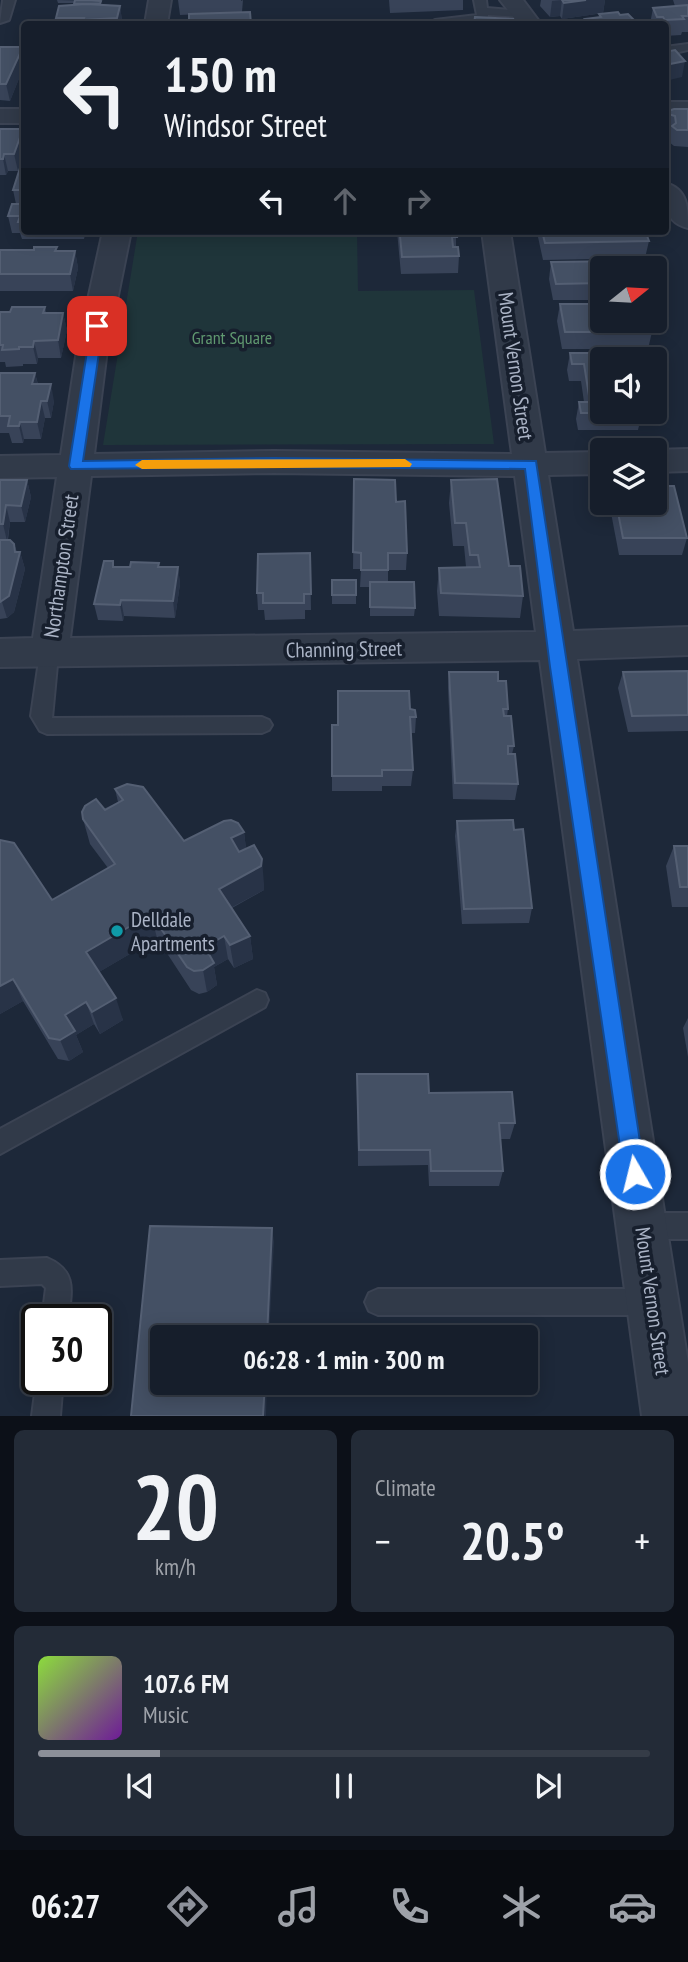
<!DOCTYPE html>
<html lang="en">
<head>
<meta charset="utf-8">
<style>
  body { margin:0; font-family:"PT Sans Narrow",sans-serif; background:#232b37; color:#f1f3f6; height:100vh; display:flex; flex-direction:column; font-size:26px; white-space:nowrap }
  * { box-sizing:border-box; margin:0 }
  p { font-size:23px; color:#9ea2a9 }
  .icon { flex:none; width:38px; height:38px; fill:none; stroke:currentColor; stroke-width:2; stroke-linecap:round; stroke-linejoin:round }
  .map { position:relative; height:1416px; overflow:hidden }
  .panel { display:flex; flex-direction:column; gap:14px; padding:14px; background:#0c1018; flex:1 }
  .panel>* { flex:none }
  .guide { position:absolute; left:21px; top:21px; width:648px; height:214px; border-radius:7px; box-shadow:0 4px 18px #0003,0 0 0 2px #353c47; background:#161e2b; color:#f1f3f6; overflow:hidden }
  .needle { width:46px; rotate:72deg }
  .buttons { position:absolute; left:590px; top:256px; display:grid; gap:14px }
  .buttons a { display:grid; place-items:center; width:77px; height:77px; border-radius:7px; background:#161e2b; box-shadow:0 4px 18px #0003,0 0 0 2px #353c47; font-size:35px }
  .speed { position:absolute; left:21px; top:1304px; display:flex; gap:14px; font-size:35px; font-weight:700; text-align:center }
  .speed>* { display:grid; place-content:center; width:91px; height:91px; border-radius:50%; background:#161e2b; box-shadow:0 4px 18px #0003,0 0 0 2px #353c47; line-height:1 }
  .speed .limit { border:4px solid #111; border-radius:10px; background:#fff; color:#111 }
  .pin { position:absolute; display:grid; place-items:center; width:60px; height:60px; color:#fff; margin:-30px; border-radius:14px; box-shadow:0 4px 10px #0006 }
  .me { position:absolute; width:77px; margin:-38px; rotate:352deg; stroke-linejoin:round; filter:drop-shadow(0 0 5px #0008) }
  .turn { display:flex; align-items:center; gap:24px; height:147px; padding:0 28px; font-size:32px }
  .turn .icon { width:91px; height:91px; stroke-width:2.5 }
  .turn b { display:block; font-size:49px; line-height:60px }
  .lanes { display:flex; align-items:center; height:66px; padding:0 28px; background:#0003; justify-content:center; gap:35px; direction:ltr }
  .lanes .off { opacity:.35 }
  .big { font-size:52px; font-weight:700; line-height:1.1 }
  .panel .widget { flex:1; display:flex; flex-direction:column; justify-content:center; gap:10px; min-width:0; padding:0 24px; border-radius:10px; background:#232b37 }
  .panel .dial { align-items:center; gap:0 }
  .dial b { font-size:91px; line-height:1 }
  .song { display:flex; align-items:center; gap:21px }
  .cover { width:84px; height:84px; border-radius:10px; background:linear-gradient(135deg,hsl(90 70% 55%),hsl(280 70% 35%)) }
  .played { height:7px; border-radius:4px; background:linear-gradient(90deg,#8c9099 20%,#353c47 20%) }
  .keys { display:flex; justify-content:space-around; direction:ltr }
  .heat { display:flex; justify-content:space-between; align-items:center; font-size:38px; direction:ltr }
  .panel .tiles { flex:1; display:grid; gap:14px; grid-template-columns:1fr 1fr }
  .widget:last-child { grid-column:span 2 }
  .trip { position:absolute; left:150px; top:1325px; width:388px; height:70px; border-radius:7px; background:#161e2b; box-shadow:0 4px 18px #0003,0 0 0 2px #353c47; font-weight:700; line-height:70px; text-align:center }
  .tabs { display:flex; height:112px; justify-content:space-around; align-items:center; background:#090c11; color:#9ea2a9 }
  .tabs .icon { width:49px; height:49px }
  .tabs .on { color:#8c9099 }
  .tabs b { font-size:32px; color:#f1f3f6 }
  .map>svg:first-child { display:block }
  .green { fill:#1f353a }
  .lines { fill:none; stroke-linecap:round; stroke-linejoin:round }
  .service-casing { stroke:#3b4353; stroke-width:4 }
  .minor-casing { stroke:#3b4353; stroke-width:4 }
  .service { fill:#313a49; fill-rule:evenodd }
  .minor { fill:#313a49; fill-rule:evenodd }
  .wall { fill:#384358 }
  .shaded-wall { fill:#283347 }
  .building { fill:#445064; stroke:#545f73; stroke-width:2 }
  .route { fill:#1a73e8; stroke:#114b97; stroke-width:2 }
  .slow { fill:#f59e0b }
  .culture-dot { fill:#0f9aa8; stroke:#171f2d; stroke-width:2.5 }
  .labels { text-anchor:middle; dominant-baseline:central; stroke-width:7; stroke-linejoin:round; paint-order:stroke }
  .far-park-label { font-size:18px; fill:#609970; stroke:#171f2d }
  .street-label { font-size:21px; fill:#abb4c6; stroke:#171f2d }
  .poi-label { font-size:21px; fill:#abb4c6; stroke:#171f2d; text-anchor:start }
</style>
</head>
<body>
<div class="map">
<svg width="688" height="1416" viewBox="0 0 688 1416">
  <rect width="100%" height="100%" fill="#1d2839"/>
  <path class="green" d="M138,231H357L358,291L474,290L494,444L103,445Z"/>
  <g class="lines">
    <g class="service-casing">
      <g id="service">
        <path d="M3,0H15L9,20L0,23Z"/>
        <path d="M474,0H486L487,8L522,11L528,14L522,17L488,15L487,19L461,24L429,23L435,20L477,15Z"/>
        <path d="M688,44V50L665,55V47Z"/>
        <path d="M49,647L56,649L58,654L52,718L262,717L269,720L272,725L269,730L262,733L47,734L40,731L31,716L40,654L42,649Z"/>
        <path d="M257,990L265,993L268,1000L265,1007L0,1154V1129Z"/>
        <path d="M642,1213H688V1239H642L633,1235L629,1226L633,1217Z"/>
        <path d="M47,1258C78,1271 71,1292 68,1320H42L46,1288L42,1284L0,1286V1260Z"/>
        <path d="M378,1289H651L660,1293L664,1302L660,1311L651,1315H378L369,1311L365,1302L369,1293Z"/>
        <path d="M37,1378L63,1379L60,1416H32Z"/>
      </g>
    </g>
    <g class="minor-casing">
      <g id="minor">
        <path d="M149,0H171L167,24H145Z"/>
        <path d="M500,0H523L541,24H519Z"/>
        <rect x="665" y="102" width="23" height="14"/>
        <rect x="0" y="109" width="24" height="14"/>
        <path d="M665,183C688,189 688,208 688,228C664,222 665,204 665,183Z"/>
        <path d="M103,231H131L107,350L94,454L274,451L512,454L482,231H510L545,453L602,452V474L548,475L573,631L688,627V655L577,659L688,1363V1416H642L540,660L0,667V639L33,638L57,477L0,478V456L61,455L77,350ZM274,473L515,476L536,632L70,638L91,476Z"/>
        <path d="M688,449V471L654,472V450Z"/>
      </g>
    </g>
    <use href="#service" class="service"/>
    <use href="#minor" class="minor"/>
  </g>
  <g class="wall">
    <path d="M57,0L101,1V4L120,6L122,21L121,24H57L56,18L74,4V3H58Z"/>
    <path d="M178,0H241V1L243,0L242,12L180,15Z"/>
    <path d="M389,0H463V10L390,13Z"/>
    <path d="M541,0H605L603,13L562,19L560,16L550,17L540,6Z"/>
    <path d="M673,0H688V32H682L681,35L665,36V24H650L653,8L675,6Z"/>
    <path d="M0,47H23L24,58V66L10,101L0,100Z"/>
    <path d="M688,109V147L674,146L669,142L671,133L665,131L668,111Z"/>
    <path d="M0,129H23L18,171H8L6,175H0Z"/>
    <path d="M24,168V231H86L84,239H22L20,233H12L8,216L16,204L13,190Z"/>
    <path d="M397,231H456V247L459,256L458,273L401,274Z"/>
    <path d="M539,231H630L631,233L649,241L645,258L543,260L538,237Z"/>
    <path d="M0,250L75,251L78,268L73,291H0Z"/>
    <path d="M551,262L602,268V300H553L549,279Z"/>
    <path d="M560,304L652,332L648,349H562L557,321Z"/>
    <path d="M45,307L46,313H63L67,330L61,358H38L37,364H23V366L6,367L5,362H0V312H10Z"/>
    <path d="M570,353L602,359V411L642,413L638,430H578L576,419L579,402H584L581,381H569L567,370Z"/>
    <path d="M0,373H35L38,384L54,401L51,418H45L41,439H24L23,443H12L9,433H0Z"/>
    <path d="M354,479L396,502L407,553L406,570H388V582L415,608L414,616H370V587H360L361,569H353Z"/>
    <path d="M0,480H27L31,497L25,522H10L8,540L14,544L17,552H20L25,569L14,612L7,618L0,619Z"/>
    <path d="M451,480L509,566L523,596L520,618L439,616L437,591L439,568L466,567L464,546H453L449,503Z"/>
    <path d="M609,502H654L687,538L682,555H619Z"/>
    <path d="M310,553L311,610H305V619L265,620L264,610H258L257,593Z"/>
    <path d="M113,561L114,567H178L180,584L175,618L124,616L123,621L98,620L94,604Z"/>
    <rect x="332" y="580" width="24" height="24"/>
    <path d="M688,671V731L628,732L618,688L623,672Z"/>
    <path d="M449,672L498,681L508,709L507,716L514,746L512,754L518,784L515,800L453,799L448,688Z"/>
    <path d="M410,709L416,717L415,733H411L413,770L411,786H382V791H332V725H338Z"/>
    <path d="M115,789L184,841L244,832L246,849L264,884V890L232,908L250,936L253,959L234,968L228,959L214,967L217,985L207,992L199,994L191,990L157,938L99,972L123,1020L100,1034L94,1024L76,1035L83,1052L69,1061L58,1059L23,1001L0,1014V840L52,900L108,868L90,844L83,819L118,802Z"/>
    <path d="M457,821L514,830L532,908L529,923L462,924L455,836Z"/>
    <path d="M674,846H688V907H672L666,866Z"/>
    <path d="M688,1018V1057L683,1028Z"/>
    <path d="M357,1074L429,1093L515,1123L510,1139H500L503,1171L499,1186H429L428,1165L358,1166Z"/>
  </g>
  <g class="shaded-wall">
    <path d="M562,0L560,16L550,17L552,1Z"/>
    <path d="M586,0H605L603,13L562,19L564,3Z"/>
    <path d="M120,6L122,21L121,24H118L117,18Z"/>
    <path d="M23,47L24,66L10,101L6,84Z"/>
    <path d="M685,61L682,77L665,81V65Z"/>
    <path d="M23,129L24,138V151L18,171L14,154Z"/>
    <path d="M4,154L8,171L6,175L3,159Z"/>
    <path d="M75,251L78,268L73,291L70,274Z"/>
    <path d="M63,313L67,330L61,358L58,340Z"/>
    <path d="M34,341L38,358L37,364L33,347Z"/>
    <path d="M35,373L39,390L32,384Z"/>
    <path d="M51,384L54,401L51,418L47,401Z"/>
    <path d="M41,401L45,418L41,439L37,422Z"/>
    <path d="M20,422L24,439L23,443L19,426Z"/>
    <path d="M27,480L31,497L25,522L21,506Z"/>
    <path d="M6,505L10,522L7,541L3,524Z"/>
    <path d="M14,544L19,558L20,552L25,569L14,612L7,618L2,602L15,552Z"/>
    <path d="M178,567L180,584L175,618L173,601Z"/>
    <path d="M121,600L124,616L123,621L120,605Z"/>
    <path d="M244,832L247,856L235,862L231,838Z"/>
    <path d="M262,859L264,884V890L223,912L219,889Z"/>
    <path d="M151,914L157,938L94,975L86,952Z"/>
    <path d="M224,936L228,959L214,967L217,985L207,992L203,970L205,947Z"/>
    <path d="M250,936L253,959L234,968L230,945Z"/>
    <path d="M13,979L23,1001L0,1014V986Z"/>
    <path d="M116,998L123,1020L100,1034L92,1012Z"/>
    <path d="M86,1002L94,1024L76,1035L83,1052L69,1061L60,1040L65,1015Z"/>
    <path d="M272,1228L274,1242L269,1337H267Z"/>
    <path d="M265,1382H267L266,1416H263Z"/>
  </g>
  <g class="building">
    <path d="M75,0H91L101,1L100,4H74Z"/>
    <path d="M562,0H586L564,3Z"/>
    <path d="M86,4L120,6L117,18L83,20L84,18H56L59,6Z"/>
    <path d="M688,5V16H682L684,19L665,20L663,17H657L653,8Z"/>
    <path d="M250,12L251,24H189V14Z"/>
    <path d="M618,12L620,15L628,14L638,24H590L585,19L601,17L599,14Z"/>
    <path d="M475,17L513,19V24H474Z"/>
    <path d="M60,22H111V24H59Z"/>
    <path d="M0,47H23L6,84H0Z"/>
    <path d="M675,50L685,61L665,65V52Z"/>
    <path d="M674,109H688V130H677L672,126L676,123L675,116L668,114V111Z"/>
    <path d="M0,129H23L14,154H4L3,159H0Z"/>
    <path d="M20,168H24V190H13Z"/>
    <path d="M12,204H24V222H18L20,216H8Z"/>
    <path d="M404,231H456L457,237H452L453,247H458L459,256L402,257L400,236H404Z"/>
    <path d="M542,231H630L631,233H646L649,241L545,243Z"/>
    <path d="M34,247H57L55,251H75L70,274H0V250H34Z"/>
    <path d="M626,261L628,268H602V283L556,284L551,262Z"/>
    <path d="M560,304H602V320H649L652,332H565Z"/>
    <path d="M12,307H45L43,313H63L58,340L34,341L33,347H19V349L2,350L3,345H0V312H10Z"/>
    <path d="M570,353H629L630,359H602V411H642V413H581L579,402H590L584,364H572Z"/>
    <path d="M0,373H35L32,384H51L47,401H41L37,422H20L19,426H8L10,416H0Z"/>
    <path d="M354,479L395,480L396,502L405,501L407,553H388V570H361V553L353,552Z"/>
    <path d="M497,479L509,566H520L523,596L441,593L439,568L480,567L478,555H470L466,523H455L451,480Z"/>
    <path d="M0,480H27L21,506L6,505L3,524H0Z"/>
    <path d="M654,486H674L687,538H623L616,502H654Z"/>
    <path d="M0,540H10L14,544L15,552H20L9,596L0,602Z"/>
    <path d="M310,553L311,594H304V603H263V593H257L258,554Z"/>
    <path d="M104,561H113V567H130L131,562L159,563L158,567H178L173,601L121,600L120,605L94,604Z"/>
    <rect x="332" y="580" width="24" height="15"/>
    <path d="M370,582H414L415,608L370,607Z"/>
    <path d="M688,671V715L632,716L623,672Z"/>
    <path d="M449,672H498V681H506L508,709H503L504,716H511L514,746H508V754H515L518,784L455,783Z"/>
    <path d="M338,691H409L410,709L415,710L416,717H410L413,770H382V776H332V725H338Z"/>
    <path d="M127,784L143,787L184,841L224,821L231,820L238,823L244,832L231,838L239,852L254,845L262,859L261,866L219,889L250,936L230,945L224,936L205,947L214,963L203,970L194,971L187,967L151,914L86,952L116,998L92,1012L86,1002L65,1015L75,1031L60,1040L49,1038L13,979L0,986V840L14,843L52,900L115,864L83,819L82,812L85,806L96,799L105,810L123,800L115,789Z"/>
    <path d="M513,820L514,830L523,829L532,908L464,909L457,821Z"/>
    <path d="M674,846H688V887H680Z"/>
    <path d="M357,1074H428L429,1093L512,1092L515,1123H499L503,1171H431L430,1150H359Z"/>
    <path d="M150,1226L272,1228L267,1337H163V1382H265L263,1416H131Z"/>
  </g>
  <path class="route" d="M97,322L103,326L83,461L274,458L536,461L645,1174L642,1181L635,1184L627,1181L624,1174L550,667L525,469L274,467L71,469L69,466L91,326Z"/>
  <path class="slow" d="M405,459L412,464L410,467L142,469L135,465L142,460Z"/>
  <circle class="culture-dot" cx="117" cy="931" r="7"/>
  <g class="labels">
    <g class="far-park-label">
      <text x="232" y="337">Grant Square</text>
    </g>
    <g class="street-label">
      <text transform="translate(516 366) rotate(82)">Mount Vernon Street</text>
      <text transform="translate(61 566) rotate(-82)">Northampton Street</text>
      <text transform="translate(344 649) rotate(-1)">Channing Street</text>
      <text transform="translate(653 1301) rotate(82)">Mount Vernon Street</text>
    </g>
    <g class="poi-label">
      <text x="131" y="919">Delldale<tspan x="131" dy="24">Apartments</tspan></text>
    </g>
  </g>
</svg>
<div class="buttons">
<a><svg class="needle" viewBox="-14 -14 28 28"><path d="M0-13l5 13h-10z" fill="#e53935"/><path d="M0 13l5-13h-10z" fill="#9ea2a9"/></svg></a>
<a><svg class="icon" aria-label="sound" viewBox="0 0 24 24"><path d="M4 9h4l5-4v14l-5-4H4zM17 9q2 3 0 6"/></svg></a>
<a><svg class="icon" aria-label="layers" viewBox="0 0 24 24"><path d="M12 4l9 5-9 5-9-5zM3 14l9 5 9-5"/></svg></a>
</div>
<div class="speed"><div class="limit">30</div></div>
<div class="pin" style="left:97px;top:326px;background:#d93025"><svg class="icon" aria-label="arrive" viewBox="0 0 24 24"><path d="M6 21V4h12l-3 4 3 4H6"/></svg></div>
<svg class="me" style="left:635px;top:1174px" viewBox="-20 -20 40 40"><circle r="17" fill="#1a73e8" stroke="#fff" stroke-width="3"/><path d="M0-11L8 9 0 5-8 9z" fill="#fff"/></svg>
<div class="trip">06:28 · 1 min · 300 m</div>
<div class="guide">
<div class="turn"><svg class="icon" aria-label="left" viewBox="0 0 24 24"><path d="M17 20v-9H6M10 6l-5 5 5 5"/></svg><div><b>150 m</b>Windsor Street</div></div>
<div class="lanes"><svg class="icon" aria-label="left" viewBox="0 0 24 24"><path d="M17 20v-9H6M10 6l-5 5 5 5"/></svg><svg class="icon off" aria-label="ahead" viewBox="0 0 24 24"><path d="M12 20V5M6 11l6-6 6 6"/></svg><svg class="icon off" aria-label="right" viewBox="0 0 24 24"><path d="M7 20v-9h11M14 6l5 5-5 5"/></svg></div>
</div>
</div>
<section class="panel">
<div class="tiles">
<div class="widget dial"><b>20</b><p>km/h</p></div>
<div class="widget"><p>Climate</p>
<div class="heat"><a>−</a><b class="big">20.5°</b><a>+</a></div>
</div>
<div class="widget">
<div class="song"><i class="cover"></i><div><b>107.6 FM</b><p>Music</p></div></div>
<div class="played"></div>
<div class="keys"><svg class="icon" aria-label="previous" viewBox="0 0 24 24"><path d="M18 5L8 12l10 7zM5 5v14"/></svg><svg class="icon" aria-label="pause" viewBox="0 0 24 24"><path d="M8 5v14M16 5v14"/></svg><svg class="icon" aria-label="next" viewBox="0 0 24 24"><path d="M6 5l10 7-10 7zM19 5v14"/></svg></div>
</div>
</div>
</section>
<nav class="tabs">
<b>06:27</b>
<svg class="icon on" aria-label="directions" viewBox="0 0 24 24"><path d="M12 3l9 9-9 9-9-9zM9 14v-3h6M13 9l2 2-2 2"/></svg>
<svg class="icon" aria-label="music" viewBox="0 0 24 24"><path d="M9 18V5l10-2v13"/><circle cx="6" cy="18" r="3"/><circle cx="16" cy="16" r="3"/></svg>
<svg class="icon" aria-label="phone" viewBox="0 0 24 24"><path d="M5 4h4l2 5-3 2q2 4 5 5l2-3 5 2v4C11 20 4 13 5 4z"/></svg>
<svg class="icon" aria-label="climate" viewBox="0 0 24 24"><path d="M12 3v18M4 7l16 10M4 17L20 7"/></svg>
<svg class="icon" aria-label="car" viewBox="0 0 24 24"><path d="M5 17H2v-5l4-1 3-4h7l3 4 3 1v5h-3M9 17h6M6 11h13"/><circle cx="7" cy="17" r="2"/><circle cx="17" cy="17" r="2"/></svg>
</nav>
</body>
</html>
